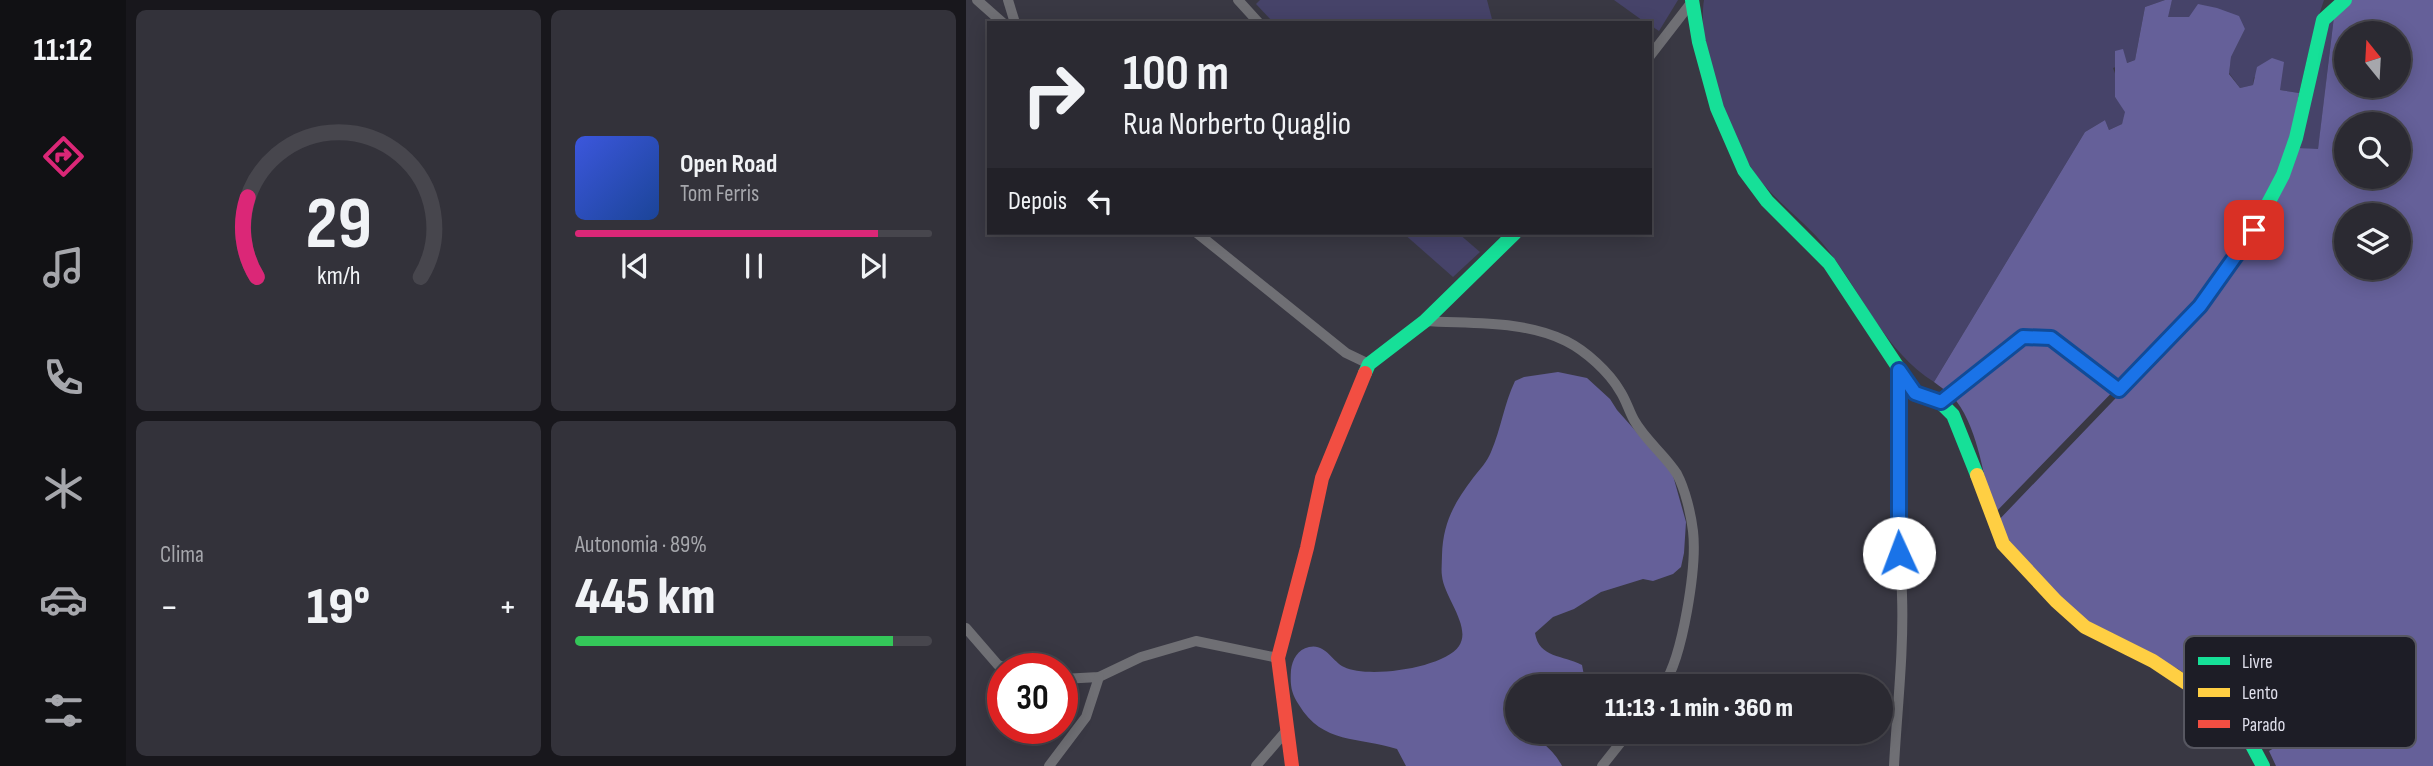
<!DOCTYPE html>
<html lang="pt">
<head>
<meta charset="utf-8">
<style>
  body { margin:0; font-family:"Sofia Sans Condensed",sans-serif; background:#33323a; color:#f1f3f6; height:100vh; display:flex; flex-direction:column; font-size:26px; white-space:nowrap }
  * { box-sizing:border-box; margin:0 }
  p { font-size:23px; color:#a6a7ac }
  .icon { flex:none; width:38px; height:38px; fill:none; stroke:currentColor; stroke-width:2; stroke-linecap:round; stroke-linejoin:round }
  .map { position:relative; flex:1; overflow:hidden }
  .drawer { display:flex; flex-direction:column; gap:10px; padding:10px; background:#18171c; width:840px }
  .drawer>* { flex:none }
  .banner { position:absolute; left:21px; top:21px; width:665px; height:214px; border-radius:0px; box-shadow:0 4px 18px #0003,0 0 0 2px #47464d; background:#2b2a32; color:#f1f3f6; overflow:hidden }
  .needle { width:46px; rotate:342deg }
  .buttons { position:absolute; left:1368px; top:21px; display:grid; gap:14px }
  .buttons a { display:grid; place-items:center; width:77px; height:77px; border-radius:50%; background:#2b2a32; box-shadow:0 4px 18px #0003,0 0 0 2px #47464d; font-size:35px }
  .speed { position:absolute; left:21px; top:653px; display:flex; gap:14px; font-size:35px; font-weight:700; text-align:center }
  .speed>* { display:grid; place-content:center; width:91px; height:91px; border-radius:50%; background:#2b2a32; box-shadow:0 4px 18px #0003,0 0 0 2px #47464d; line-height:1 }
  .speed .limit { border:10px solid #d22; background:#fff; color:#111 }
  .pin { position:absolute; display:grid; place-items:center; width:60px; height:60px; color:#fff; margin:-30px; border-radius:14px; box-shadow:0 4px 10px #0006 }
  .me { position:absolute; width:77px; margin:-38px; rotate:358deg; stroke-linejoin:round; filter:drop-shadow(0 0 5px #0008) }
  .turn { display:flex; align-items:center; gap:24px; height:147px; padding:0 21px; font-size:32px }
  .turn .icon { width:91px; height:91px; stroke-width:2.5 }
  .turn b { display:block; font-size:49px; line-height:60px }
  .then { display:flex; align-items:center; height:66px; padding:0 21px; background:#0003; gap:14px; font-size:26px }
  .big { font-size:52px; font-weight:800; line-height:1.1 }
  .drawer .widget { flex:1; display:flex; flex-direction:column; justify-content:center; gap:10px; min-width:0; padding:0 24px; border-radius:10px; background:#33323a }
  .drawer .dial { align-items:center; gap:0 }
  .dial svg { height:182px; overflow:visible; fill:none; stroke:#47464d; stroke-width:7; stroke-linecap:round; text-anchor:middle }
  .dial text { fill:#f1f3f6; stroke:none }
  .song { display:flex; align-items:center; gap:21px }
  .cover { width:84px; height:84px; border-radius:10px; background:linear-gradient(135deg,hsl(230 70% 55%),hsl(220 70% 35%)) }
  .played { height:7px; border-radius:4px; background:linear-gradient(90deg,#db2777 85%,#47464d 85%) }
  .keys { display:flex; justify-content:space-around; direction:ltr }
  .heat { display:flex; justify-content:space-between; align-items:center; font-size:38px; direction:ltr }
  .charge { height:10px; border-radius:5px; background:linear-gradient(90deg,#34c759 89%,#47464d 0) }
  .drawer .tiles { flex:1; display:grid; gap:10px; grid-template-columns:repeat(2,1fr) }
  .trip { position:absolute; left:539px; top:674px; width:388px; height:70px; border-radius:35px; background:#2b2a32; box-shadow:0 4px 18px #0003,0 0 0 2px #47464d; font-weight:800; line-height:70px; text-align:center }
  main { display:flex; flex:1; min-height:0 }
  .menu { display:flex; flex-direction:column; width:126px; justify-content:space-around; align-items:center; background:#111114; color:#a6a7ac }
  .menu .icon { width:49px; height:49px }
  .menu .on { color:#db2777 }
  .menu b { font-size:32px; color:#f1f3f6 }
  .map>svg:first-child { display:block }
  .green { fill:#464369 }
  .forest { fill:#656099; fill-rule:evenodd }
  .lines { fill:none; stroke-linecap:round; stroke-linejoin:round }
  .street { stroke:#6f6f74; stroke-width:10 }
  .fast { stroke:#16e098; stroke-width:14 }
  .slow { stroke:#ffcf43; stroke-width:14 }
  .jam { stroke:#f24e42; stroke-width:14 }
  .route-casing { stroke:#114b97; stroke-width:18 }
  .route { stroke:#1a73e8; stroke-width:12 }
  .key { fill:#1d1d26; stroke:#575761; stroke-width:2 }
  .key-label { font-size:19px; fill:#dfdfeb }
</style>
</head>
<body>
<main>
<nav class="menu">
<b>11:12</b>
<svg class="icon on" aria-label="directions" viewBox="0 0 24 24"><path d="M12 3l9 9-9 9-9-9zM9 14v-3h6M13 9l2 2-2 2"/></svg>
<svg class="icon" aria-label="music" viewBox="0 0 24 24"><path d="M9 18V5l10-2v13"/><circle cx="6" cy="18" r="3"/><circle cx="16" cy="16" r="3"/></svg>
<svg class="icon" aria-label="phone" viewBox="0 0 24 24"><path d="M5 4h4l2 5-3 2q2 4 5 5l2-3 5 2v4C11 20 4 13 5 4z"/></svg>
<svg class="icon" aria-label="climate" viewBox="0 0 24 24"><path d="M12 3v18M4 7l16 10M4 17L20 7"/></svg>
<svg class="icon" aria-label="car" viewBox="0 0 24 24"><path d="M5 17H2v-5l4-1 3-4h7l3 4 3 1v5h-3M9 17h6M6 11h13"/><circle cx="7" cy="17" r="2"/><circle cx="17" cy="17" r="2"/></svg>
<svg class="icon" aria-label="filters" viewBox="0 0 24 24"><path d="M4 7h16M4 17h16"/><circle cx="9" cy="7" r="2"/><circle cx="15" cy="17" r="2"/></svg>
</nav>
<section class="drawer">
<div class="tiles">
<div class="widget dial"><svg viewBox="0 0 100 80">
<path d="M14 69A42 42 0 1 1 86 69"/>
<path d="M14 69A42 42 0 0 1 10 34" stroke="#db2777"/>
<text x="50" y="56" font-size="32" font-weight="700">29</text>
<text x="50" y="72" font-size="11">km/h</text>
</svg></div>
<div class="widget">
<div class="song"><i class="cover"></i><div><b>Open Road</b><p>Tom Ferris</p></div></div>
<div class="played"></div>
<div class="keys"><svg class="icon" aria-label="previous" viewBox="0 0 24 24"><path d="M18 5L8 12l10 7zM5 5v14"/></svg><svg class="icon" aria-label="pause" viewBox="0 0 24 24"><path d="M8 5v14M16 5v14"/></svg><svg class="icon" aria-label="next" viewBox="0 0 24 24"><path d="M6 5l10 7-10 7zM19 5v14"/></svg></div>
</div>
<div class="widget"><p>Clima</p>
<div class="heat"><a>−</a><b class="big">19°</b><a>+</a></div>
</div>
<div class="widget"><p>Autonomia · 89%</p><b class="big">445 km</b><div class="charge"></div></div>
</div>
</section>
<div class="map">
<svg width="1467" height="766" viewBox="0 0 1467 766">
  <rect width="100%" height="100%" fill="#393843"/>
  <g class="green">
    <path d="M294,0H521L527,23H308L290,4Z"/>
    <path d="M648,0H712L693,31L684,25V23H680Z"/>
    <path d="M738,0H1199L1179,7L1169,60L1147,68L1150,76L1149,97L1160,112L1156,124L1143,130L1139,120L1119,132L968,382C918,350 897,295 862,250C843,225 818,208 798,185C766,148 730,49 738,0Z"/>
    <path d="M1206,0H1358L1348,30L1333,93L1314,90L1288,77L1287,85L1274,88L1263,73L1265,57L1279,29L1223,17H1201Z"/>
    <path d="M1370,0L1352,150L1332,148L1361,20Z"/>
    <path d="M437,233H492L514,252L487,277Z"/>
  </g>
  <g class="forest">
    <path d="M1199,0H1206L1202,17H1223L1232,4L1251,8L1273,16L1279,29L1265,57L1263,74L1274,88L1287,85L1291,67L1306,58L1318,62L1314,90L1333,93L1326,134L1313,174L1285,228L1230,306L1027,515C1018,479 1012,424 986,396C981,391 974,387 968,382L1119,132L1139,120L1143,130L1156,124L1159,112L1149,97V51L1157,49L1161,63L1169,60L1179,7Z"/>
    <path d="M1370,0H1467V766H1310L1303,751L1330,735L1314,709L1279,725L1241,689L1212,669L1130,628L1089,594L1029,524L1238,306L1332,148L1352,149ZM1381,33H1433V86H1381ZM1381,124H1433V177H1381ZM1381,215H1433V268H1381Z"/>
    <path d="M592,372L621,378L644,399L651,410L706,472L720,522L718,553L715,567L707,574L687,581L677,579L635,592L608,609L587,617L569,633C573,658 597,655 616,665L620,686H551V732C568,732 589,751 596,766H440L431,749C393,737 356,744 333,705C325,693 324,685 325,670C326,660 332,649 343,647C359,643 366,661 378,667C402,679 478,668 493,646C506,627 478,597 476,576C475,570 476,562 476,555C477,523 488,503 507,478C514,469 521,462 525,452C535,429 538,404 549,381L558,377Z"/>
  </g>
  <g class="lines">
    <g class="street">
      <path d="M11,0L37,23"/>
      <path d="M42,0L49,23"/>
      <path d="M272,0L293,23"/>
      <path d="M684,56L725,3"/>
      <path d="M231,233L380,353L403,364"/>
      <path d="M459,321C504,324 558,320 600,341C620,351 643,372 654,391C660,400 663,411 668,420C679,440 699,455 711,474C719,489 725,514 727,531C731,566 717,657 697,686"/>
      <path d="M0,628L32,665L40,668"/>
      <path d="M96,679L133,677L175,657L230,641L312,658"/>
      <path d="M83,766L120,717L133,677"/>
      <path d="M290,766L321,730"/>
      <path d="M636,766L663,732"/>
      <path d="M928,766C931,709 938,652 936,595C935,563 932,531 932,499C931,456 935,413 933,370"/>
    </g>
    <g class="fast">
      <path d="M726,0L733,42L751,108L778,170L801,201L863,263L949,393L975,403L987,415L1011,475"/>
      <path d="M1240,298L1288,230L1317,175L1330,138L1357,20L1379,0"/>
      <path d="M399,373L403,364L459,321L549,233"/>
      <path d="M1229,689L1280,734L1297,766"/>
    </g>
    <g class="slow">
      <path d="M975,403L1057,337L1085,338L1153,390L1240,298"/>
      <path d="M1011,475L1037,544L1090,601L1119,627L1187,661L1229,689"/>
    </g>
    <path class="jam" d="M326,766L312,658L341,548L356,478L399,373"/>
  </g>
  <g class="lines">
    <g class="route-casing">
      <path id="route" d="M933,553V370L949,393L975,402L1057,337L1085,338L1153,390L1234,306L1288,230"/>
    </g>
    <use href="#route" class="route"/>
  </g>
  <rect x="1218" y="636" width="232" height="112" rx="10" class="key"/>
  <rect x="1232" y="657" width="32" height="8" fill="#16e098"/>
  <rect x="1232" y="688" width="32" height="9" fill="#ffcf43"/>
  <rect x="1232" y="720" width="32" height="8" fill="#f24e42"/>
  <g class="key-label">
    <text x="1276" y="668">Livre</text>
    <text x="1276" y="699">Lento</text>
    <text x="1276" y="731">Parado</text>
  </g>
</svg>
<div class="buttons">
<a><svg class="needle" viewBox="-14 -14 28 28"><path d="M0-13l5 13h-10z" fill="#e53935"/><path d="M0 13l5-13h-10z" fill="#a6a7ac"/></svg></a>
<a><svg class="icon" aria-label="search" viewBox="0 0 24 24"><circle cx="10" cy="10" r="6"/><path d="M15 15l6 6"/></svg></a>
<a><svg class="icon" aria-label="layers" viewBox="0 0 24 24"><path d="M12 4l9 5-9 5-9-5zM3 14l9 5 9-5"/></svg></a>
</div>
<div class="speed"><div class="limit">30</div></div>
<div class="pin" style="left:1288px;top:230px;background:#d93025"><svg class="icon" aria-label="arrive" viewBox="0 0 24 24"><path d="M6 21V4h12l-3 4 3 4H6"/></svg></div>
<svg class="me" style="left:933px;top:553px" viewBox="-20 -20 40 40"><circle r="19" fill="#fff"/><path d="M0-13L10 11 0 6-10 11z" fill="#1a73e8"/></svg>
<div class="trip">11:13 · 1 min · 360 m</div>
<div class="banner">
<div class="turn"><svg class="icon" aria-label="right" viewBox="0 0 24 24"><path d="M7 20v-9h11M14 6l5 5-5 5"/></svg><div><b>100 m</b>Rua Norberto Quaglio</div></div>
<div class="then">Depois<svg class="icon" aria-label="left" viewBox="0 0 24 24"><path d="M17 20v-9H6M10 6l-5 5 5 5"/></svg></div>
</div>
</div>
</main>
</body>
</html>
